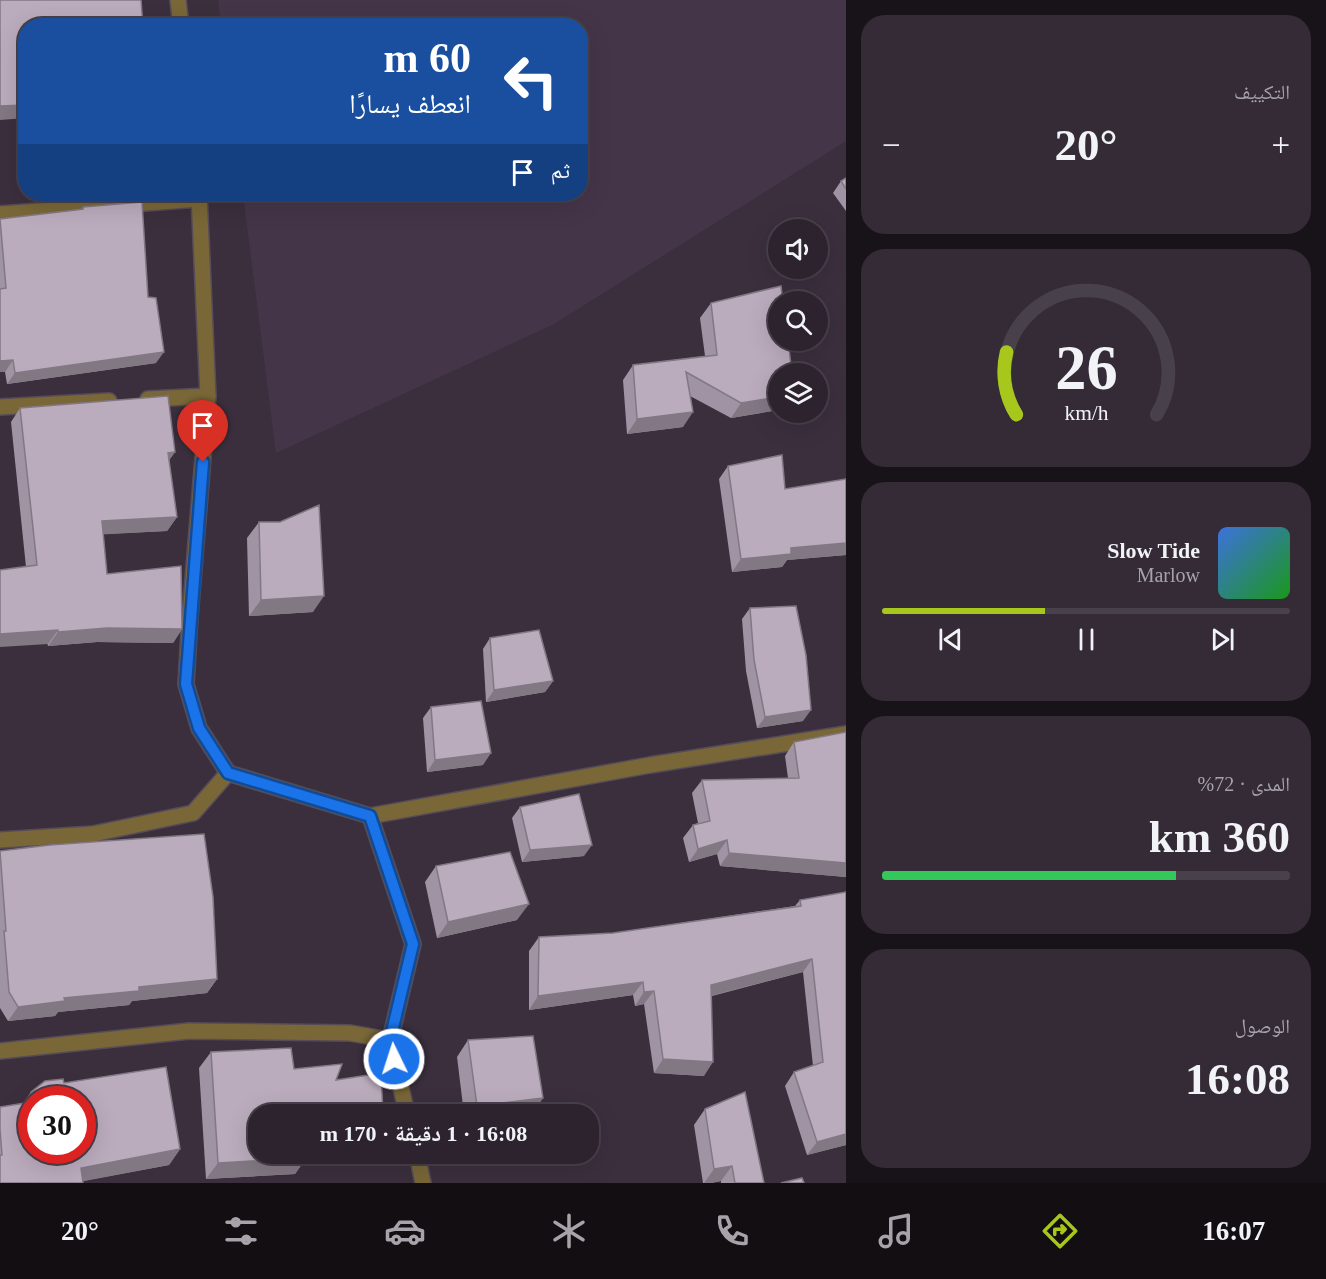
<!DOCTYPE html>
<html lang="ar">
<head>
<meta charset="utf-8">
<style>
  body { margin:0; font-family:"Times New Roman","Noto Naskh Arabic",serif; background:#342b36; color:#f1f3f6; direction:rtl; height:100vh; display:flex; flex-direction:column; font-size:22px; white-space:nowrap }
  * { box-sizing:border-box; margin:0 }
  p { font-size:20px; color:#a6a4aa }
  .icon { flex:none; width:33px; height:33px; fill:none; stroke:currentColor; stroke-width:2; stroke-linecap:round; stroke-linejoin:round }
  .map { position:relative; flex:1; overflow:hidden; direction:ltr }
  .drawer { display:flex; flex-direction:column; gap:15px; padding:15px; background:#181319; width:480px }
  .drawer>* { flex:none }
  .banner { position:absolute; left:18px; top:18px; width:570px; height:183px; border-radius:24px; box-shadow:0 6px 24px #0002,0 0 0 2px #48404a; direction:rtl; background:#1a4fa0; color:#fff; overflow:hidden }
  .buttons { position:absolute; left:768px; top:219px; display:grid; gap:12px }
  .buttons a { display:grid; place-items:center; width:60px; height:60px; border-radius:50%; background:#2c232e; box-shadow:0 6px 24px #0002,0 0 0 2px #48404a; font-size:30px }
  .speed { position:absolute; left:18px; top:1086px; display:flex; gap:12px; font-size:30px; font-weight:700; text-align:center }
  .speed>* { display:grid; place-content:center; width:78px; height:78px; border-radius:50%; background:#2c232e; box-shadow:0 6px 24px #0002,0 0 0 2px #48404a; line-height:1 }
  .speed .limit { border:9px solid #d22; background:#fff; color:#111 }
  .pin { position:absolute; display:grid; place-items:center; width:51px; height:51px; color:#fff; margin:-62px -26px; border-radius:50% 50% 50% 0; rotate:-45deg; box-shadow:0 0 6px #0007 }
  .pin .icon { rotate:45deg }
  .me { position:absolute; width:66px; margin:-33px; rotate:356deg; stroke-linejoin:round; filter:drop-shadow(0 0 4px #0008) }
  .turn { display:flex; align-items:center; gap:21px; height:126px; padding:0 18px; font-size:27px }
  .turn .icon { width:78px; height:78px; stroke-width:2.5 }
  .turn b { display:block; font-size:42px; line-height:51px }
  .then { display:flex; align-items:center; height:57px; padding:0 18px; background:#0003; gap:12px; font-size:22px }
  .big { font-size:45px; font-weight:700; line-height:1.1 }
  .drawer .tile { flex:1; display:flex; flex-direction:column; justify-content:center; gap:9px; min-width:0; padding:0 21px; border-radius:24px; background:#342b36 }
  .drawer .dial { align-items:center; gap:0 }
  .dial svg { height:156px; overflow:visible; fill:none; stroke:#48404a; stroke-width:7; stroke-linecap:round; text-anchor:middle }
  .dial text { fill:#f1f3f6; stroke:none }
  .song { display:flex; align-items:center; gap:18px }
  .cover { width:72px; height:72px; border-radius:9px; background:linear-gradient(135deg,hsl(220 70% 55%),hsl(120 70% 35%)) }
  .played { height:6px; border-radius:3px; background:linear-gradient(90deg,#a8c71c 40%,#48404a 40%) }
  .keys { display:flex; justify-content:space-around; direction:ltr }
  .heat { display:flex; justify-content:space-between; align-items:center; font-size:33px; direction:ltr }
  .charge { height:9px; border-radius:4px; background:linear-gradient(90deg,#34c759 72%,#48404a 0) }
  .trip { position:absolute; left:248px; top:1104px; width:351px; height:60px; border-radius:24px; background:#2c232e; box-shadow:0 6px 24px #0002,0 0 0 2px #48404a; font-weight:700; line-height:60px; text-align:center; direction:rtl }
  .menu { display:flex; height:96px; justify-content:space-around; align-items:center; background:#120e12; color:#a6a4aa }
  .menu .icon { width:42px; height:42px }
  .menu .selected { color:#a8c71c }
  .menu b { font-size:27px; color:#f1f3f6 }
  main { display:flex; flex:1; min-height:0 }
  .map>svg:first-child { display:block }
  .built { fill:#453549 }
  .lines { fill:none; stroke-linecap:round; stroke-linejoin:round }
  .minor-casing { stroke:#564b58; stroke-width:18 }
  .minor { stroke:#796737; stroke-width:15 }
  .wall { fill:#a093a3; fill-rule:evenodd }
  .shaded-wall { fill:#827884 }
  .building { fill:#baabbd; stroke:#827884; stroke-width:1.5 }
  .route-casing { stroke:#114b97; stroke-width:15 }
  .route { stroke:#1a73e8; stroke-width:10 }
</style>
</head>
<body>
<main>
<section class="drawer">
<div class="tile"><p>التكييف</p>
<div class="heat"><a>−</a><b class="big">20°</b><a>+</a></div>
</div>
<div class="tile dial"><svg viewBox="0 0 100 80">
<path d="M14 69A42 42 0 1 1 86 69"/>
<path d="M14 69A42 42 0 0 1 9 37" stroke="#a8c71c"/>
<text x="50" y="56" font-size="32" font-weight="700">26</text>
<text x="50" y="72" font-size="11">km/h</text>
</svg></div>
<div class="tile">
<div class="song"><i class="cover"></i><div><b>Slow Tide</b><p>Marlow</p></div></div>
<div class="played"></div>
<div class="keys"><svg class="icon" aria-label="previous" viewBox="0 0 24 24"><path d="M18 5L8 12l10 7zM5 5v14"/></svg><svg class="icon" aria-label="pause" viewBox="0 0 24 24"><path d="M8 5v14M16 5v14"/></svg><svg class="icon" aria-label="next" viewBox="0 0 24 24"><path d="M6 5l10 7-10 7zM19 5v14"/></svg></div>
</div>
<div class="tile"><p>المدى · 72%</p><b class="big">360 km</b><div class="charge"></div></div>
<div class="tile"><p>الوصول</p><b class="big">16:08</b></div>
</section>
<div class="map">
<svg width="846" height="1183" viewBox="0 0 846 1183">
  <rect width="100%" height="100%" fill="#3b2f3d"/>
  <path class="built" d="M218,0H846V141L554,324L276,453L243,194H580V26L221,25Z"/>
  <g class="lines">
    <g class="minor-casing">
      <g id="minor">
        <path d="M178,0L181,26"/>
        <path d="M199,194L208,396L190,617L186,684L199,728L228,773"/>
        <path d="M0,214L199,199"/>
        <path d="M148,399L208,396"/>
        <path d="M0,407L109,401"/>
        <path d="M370,816L650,765L846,734"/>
        <path d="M0,840L93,834L193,813L228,773L370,816L413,944L390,1040"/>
        <path d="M0,1051L189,1031L350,1033L390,1040L407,1114"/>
        <path d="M417,1154L423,1183"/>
      </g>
    </g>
    <use href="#minor" class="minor"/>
  </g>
  <g class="wall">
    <path d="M846,178V211L833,193L841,181Z"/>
    <path d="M83,207L148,297L156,363L7,384L5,372H0V219L82,209Z"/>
    <path d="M711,303L778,374V410L731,418L690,396L683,427L627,434L623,380L633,365L705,356L700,318Z"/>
    <path d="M20,408L175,452L169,460L177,517L167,531L103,534L107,574L182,629L173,643L97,642L48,646L26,567L11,422Z"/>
    <path d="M728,466L785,489L846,479V555L787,560L782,567L732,572L719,479Z"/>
    <path d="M259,522L313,612L249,616L247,538Z"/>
    <path d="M750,608L803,721L757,728L746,671L742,619Z"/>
    <path d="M490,638L553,681L545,692L486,702L483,649Z"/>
    <path d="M431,707L483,765L427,772L423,718Z"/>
    <path d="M846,732V877L720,866L717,854L689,862L683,838L693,825L698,823L692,793L702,780L788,778L785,756L794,742Z"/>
    <path d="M520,807L584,856L522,862L512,818Z"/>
    <path d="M0,851L217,979L207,993L132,1001L129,1005L58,1012L55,1016L8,1021L0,1008Z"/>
    <path d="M436,866L517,920L437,938L425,882Z"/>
    <path d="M846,892V1145L807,1155L785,1086L794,1072L813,1066L803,972L712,996L704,1076L654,1073L644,1004L635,1006L633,995L529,1010V951L539,937L613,933L795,906L800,900Z"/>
    <path d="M468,1040L543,1098L531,1114H464L457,1057Z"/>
    <path d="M211,1052L294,1069L336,1080L258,1154H326L320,1162L302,1164L295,1174L206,1179L199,1068Z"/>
    <path d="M64,1083L180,1149L169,1165L82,1181L0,1183V1107L23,1103L31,1092ZM32,1100L82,1150H32Z"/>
    <path d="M705,1109L764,1183H721V1181L711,1183H703L694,1125Z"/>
  </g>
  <g class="shaded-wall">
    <path d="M26,105V118L0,120V106Z"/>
    <path d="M78,194H133L74,199Z"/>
    <path d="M164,352L156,363L7,384L15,373Z"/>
    <path d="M13,360L5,372H0V361Z"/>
    <path d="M778,397V410L731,418L741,403Z"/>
    <path d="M693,412L683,427L627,434L637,419Z"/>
    <path d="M175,452L165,466L168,453Z"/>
    <path d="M177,517L167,531L92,535L102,521Z"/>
    <path d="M846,543V555L787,560L782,567L732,572L741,559L791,548Z"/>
    <path d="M324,596L313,612L249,616L261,600Z"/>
    <path d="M107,628L182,629L173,643L97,642L48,646L58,632Z"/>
    <path d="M58,630L48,644L0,647V634Z"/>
    <path d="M553,681L545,692L486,702L494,690Z"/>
    <path d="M811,710L803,721L757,728L765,717Z"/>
    <path d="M491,753L483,765L427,772L435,760Z"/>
    <path d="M727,840L717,854L689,862L698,849Z"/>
    <path d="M592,845L584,856L522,862L530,850Z"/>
    <path d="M729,853L846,863V877L720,866Z"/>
    <path d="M529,904L517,920L437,938L448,922Z"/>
    <path d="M812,959L803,972L702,998L711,985Z"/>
    <path d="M217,979L207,993L132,1001L129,1005L58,1012L55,1016L8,1021L18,1007L64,998L139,987Z"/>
    <path d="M643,982L633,995L529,1010L538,996Z"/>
    <path d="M654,991L644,1004L635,1006L644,992Z"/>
    <path d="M663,1059L713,1062L704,1076L654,1073Z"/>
    <path d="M543,1098L531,1114H471L477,1106Z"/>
    <path d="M846,1134V1145L807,1155L817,1142Z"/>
    <path d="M180,1149L169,1165L74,1183L81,1168Z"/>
    <path d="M301,1154H326L320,1162L302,1164L295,1174L206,1179L218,1163Z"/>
    <path d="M732,1166L721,1181L711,1183H704L714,1169Z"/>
  </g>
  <g class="building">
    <path d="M0,0H141L143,26H26V105L0,106Z"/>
    <path d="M846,178V189L841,181Z"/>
    <path d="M142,202L148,297L156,298L164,352L15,373L13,360L0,361V289L6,288L0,219L83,209V207Z"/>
    <path d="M781,286L783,302H778V340H788L792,374H778V397L741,403L686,372L693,412L637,419L633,365L717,355L711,303Z"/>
    <path d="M168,396L175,452L168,453L177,517L102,521L107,574L181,566L182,629L107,628L58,632V630L0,634V570L37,565L20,408Z"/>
    <path d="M782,455L785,489L846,479V543L791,548V554L741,559L728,466Z"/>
    <path d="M319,505L324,596L261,600L259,522H280Z"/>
    <path d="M796,606L806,655L811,710L765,717L754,660L750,608Z"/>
    <path d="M539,630L553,681L494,690L490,638Z"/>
    <path d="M481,701L491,753L435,760L431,707Z"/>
    <path d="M846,732V863L729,853L727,840L698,849L693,825L710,821L702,780L799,778L794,742Z"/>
    <path d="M579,794L592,845L530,850L520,807Z"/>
    <path d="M204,834L213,897L217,979L139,987V991L64,998L65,1001L18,1007L9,992L4,931H6L0,851L50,845Z"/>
    <path d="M510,852L529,904L448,922L436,866Z"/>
    <path d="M846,892V1134L817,1142L794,1072L823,1062L812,959L711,985L713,1062L663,1059L654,991L644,992L643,982L538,996L539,937L613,933L801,906L800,900Z"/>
    <path d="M533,1036L543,1098L477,1106L468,1040Z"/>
    <path d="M291,1048L294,1069L342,1064L336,1080L381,1073L383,1114H258V1154H306V1158L218,1163L211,1052Z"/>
    <path d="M166,1067L180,1149L81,1168L83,1183H0V1155H2L0,1129V1107L32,1102V1150H82V1100H32L31,1092L45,1081L63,1079L64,1083Z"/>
    <path d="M745,1092L764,1183H735L732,1166L714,1169L705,1109Z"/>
    <path d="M802,1178L804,1183H781Z"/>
  </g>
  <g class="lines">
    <g class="route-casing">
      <path id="route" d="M203,462L186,684L199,728L228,773L370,816L413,944L390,1040L394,1059"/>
    </g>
    <use href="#route" class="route"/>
  </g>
</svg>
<div class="buttons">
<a><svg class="icon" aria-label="sound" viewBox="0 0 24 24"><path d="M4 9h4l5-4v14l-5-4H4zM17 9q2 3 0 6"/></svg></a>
<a><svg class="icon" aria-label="search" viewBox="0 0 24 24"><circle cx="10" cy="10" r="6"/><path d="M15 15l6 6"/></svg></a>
<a><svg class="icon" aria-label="layers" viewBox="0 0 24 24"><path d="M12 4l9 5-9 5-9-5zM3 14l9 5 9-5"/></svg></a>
</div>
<div class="speed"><div class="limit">30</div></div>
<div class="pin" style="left:203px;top:462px;background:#d93025"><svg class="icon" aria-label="arrive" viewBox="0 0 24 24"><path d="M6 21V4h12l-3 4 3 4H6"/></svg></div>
<svg class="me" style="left:394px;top:1059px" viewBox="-20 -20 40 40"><circle r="17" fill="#1a73e8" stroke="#fff" stroke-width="3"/><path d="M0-11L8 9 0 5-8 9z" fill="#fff"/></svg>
<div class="trip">16:08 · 1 دقيقة · 170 m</div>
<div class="banner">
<div class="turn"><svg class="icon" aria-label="left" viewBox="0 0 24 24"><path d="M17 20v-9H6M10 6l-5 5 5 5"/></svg><div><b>60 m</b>انعطف يسارًا</div></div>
<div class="then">ثم<svg class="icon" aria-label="arrive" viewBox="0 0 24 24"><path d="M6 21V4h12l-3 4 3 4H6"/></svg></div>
</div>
</div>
</main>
<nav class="menu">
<b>16:07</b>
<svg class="icon selected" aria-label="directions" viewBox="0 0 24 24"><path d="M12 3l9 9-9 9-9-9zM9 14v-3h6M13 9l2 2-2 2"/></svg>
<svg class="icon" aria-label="music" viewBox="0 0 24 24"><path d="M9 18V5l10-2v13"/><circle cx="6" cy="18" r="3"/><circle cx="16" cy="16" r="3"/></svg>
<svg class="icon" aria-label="phone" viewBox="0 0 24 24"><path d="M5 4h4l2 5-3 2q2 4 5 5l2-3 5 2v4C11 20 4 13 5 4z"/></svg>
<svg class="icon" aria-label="climate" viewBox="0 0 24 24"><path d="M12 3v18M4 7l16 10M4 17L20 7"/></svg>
<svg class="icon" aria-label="car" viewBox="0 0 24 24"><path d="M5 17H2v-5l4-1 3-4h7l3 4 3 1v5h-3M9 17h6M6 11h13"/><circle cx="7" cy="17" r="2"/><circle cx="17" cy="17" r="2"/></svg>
<svg class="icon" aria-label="filters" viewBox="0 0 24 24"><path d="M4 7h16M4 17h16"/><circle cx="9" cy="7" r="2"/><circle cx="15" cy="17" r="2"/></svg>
<b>20°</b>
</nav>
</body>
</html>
